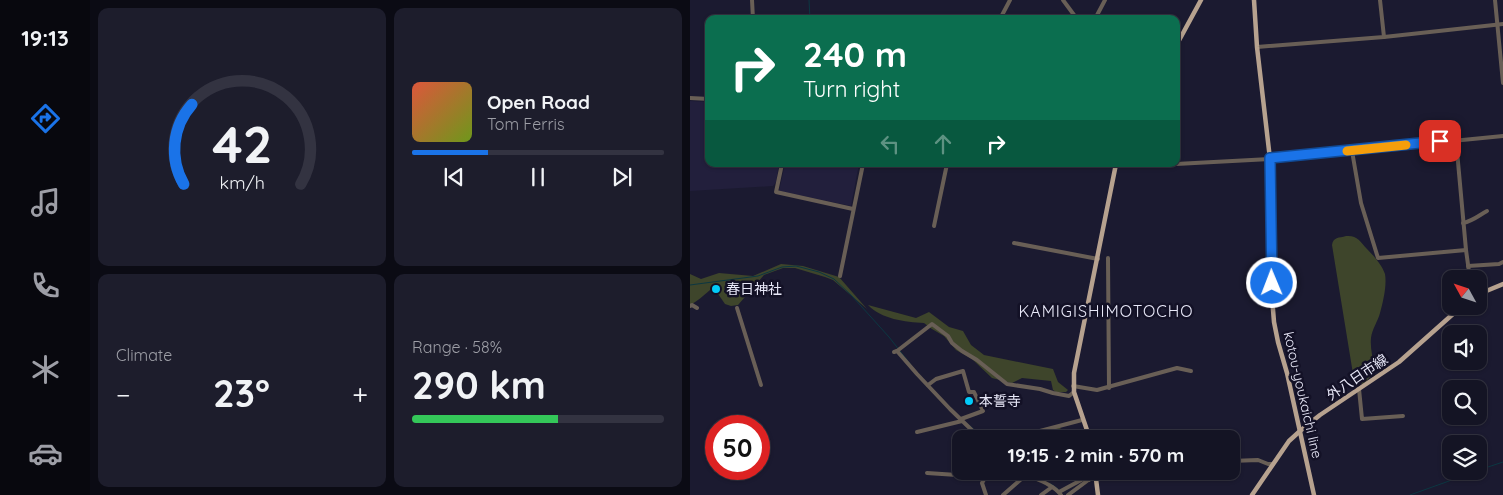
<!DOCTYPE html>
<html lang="en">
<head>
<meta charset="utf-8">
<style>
  body { margin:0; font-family:Quicksand,"Noto Sans JP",sans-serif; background:#1d1d2c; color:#f1f3f6; height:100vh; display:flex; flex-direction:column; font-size:19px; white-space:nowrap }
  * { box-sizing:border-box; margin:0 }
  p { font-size:16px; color:#9d9ea6 }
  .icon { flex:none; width:28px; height:28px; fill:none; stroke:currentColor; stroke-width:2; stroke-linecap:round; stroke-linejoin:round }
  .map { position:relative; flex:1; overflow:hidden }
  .details { display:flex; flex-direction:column; gap:8px; padding:8px; background:#0b0b14; width:600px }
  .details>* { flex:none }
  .guide { position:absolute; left:15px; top:15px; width:475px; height:152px; border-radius:10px; box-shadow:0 1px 4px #0004,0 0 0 1px #333341; background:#0b6e4f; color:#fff; overflow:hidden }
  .needle { width:32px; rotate:310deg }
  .buttons { position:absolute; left:752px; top:270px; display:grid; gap:10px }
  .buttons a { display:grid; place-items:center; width:45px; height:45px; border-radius:10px; background:#141424; box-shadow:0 1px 4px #0004,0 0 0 1px #333341; font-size:25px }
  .speed { position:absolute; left:15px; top:415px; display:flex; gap:10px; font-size:25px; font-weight:700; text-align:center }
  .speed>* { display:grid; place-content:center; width:65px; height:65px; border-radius:50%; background:#141424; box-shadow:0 1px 4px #0004,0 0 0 1px #333341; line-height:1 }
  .speed .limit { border:8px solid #d22; background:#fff; color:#111 }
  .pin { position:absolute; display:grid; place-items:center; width:42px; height:42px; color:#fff; margin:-21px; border-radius:10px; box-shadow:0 2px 8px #0006 }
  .me { position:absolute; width:55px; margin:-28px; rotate:359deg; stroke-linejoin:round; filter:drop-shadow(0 0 4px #0008) }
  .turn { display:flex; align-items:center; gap:18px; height:105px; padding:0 15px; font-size:22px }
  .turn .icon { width:65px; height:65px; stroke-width:2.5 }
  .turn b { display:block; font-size:35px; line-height:42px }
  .lanes { display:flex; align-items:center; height:48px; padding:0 15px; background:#0003; justify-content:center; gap:25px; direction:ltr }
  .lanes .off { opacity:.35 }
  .big { font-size:38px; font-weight:800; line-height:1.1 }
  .details .widget { flex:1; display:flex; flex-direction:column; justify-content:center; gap:8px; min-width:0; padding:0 18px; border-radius:10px; background:#1d1d2c }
  .details .dial { align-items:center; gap:0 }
  .dial svg { height:130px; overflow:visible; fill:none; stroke:#333341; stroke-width:7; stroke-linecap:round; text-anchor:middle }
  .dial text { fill:#f1f3f6; stroke:none }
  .song { display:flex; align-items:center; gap:15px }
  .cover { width:60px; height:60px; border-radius:8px; background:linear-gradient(135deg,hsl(10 70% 55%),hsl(80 70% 35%)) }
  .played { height:5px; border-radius:2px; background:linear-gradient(90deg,#1a73e8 30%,#333341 30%) }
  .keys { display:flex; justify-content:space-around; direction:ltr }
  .heat { display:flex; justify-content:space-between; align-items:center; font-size:28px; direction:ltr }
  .charge { height:8px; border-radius:4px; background:linear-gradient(90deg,#34c759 58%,#333341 0) }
  .details .tiles { flex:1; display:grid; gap:8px; grid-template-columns:repeat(2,1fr) }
  .trip { position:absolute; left:262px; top:430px; width:288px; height:50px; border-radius:10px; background:#141424; box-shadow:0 1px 4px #0004,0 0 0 1px #333341; font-weight:800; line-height:50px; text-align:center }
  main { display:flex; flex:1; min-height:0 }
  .tab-bar { display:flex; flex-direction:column; width:90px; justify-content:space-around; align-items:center; background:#08080e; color:#9d9ea6 }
  .tab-bar .icon { width:35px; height:35px }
  .tab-bar .active { color:#1a73e8 }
  .tab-bar b { font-size:22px; color:#f1f3f6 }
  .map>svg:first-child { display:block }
  .built { fill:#221f3c }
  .green { fill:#3e452b }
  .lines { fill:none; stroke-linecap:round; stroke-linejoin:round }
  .stream { stroke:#0c3742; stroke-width:1 }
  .minor { stroke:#695f56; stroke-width:4 }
  .major { stroke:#b7a28f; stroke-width:4.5 }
  .route-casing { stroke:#114b97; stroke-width:12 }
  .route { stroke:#1a73e8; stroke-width:9 }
  .slow { stroke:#f59e0b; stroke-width:9 }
  .poi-dot { fill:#02cbf9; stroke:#131126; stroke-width:2 }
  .labels { text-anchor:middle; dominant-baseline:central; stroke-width:5; stroke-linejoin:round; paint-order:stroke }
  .poi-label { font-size:14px; fill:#e8e8f8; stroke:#131126; text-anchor:start }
  .street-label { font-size:14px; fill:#e8e8f8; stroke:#131126 }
  .quarter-label { font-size:16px; letter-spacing:1px; fill:#e8e8f8; stroke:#131126 }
</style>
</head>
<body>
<main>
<nav class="tab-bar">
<b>19:13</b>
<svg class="icon active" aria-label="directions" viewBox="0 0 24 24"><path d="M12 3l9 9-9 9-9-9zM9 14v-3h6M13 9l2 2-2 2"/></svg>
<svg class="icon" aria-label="music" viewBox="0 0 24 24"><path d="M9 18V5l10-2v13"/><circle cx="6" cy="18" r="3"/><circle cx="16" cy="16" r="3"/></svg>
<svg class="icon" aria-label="phone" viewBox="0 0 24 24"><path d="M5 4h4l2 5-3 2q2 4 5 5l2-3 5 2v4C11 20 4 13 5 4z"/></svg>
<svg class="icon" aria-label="climate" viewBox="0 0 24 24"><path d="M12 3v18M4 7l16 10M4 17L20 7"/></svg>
<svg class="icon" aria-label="car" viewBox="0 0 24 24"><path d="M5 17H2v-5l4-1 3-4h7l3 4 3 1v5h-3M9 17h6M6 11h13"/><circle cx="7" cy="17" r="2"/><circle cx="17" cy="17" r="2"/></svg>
</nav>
<section class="details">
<div class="tiles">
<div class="widget dial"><svg viewBox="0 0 100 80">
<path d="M14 69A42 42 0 1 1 86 69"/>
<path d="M14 69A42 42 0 0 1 19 20" stroke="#1a73e8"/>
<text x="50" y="56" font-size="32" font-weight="700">42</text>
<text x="50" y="72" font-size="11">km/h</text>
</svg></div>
<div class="widget">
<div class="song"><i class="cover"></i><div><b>Open Road</b><p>Tom Ferris</p></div></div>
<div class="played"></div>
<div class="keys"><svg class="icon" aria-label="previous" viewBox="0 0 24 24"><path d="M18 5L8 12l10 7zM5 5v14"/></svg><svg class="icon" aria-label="pause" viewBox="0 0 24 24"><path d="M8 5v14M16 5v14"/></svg><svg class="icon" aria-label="next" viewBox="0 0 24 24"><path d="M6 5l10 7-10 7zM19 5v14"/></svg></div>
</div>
<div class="widget"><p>Climate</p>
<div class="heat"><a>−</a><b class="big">23°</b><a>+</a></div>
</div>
<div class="widget"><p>Range · 58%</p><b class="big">290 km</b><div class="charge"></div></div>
</div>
</section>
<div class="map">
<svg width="813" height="495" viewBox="0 0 813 495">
  <rect width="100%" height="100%" fill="#1b1a30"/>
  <g class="built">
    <path d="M0,101L19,102V164H89L86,182L83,186L0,191Z"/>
    <path d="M95,164H169L161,206L89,191Z"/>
  </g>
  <g class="green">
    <path d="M656,236C667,235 670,241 677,249C684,256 692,265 695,274C697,286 693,302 690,313C688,321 682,329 681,338C679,356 691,371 673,384L664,380L642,245C643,237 649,238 656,236Z"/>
    <path d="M91,264L113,266L149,277L177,309L143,280L135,277L105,268H93L74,275L48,305L41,306L35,304L26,291L20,290C13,296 8,301 0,305V274L11,279L29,273L63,276Z"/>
    <path d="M178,305L226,318L239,312L259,327L273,331L281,345L294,355L363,369L368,382L378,390L376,392H366L363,390L361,381L332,378L322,383L302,378L282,359L266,350L254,336L242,329L234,323C215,322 191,319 178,305Z"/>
    <path d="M370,427L374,439H351L349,434L350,432Z"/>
  </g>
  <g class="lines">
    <g class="stream">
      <path d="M119,0L120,19"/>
      <path d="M0,285L68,276L92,267L106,266L129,272L144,279L162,296L199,337L221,365"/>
      <path d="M279,425L291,436"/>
      <path d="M789,470L813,462"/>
      <path d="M334,471L340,474"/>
      <path d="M361,484L368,489"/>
      <path d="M720,495L787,471"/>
    </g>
    <g class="minor">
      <path d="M62,0L63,19"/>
      <path d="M373,0L387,19"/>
      <path d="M690,0L694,37"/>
      <path d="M805,0L813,83"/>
      <path d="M310,19L320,0"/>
      <path d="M405,19L415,0"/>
      <path d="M567,47L694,37L813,24"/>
      <path d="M0,98L19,99"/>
      <path d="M766,140L776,250L780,279"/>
      <path d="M662,151L671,203L688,258L776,250"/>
      <path d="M92,164L86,192L163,209"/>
      <path d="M486,164L580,159L813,136"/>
      <path d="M773,223C783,221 788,216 797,211"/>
      <path d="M244,226L257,164"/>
      <path d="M324,243L408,259"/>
      <path d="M418,258L419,388"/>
      <path d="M778,266L809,264L813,262"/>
      <path d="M150,276L173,164"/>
      <path d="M0,306L2,305L7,308"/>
      <path d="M47,308L71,385"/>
      <path d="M207,351L242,324L258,336L262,343L272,351L287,360L317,384L350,389L363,393L379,396L384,392"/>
      <path d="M204,352L207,351L227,374L260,409L291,439"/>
      <path d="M238,385L246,379L273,371L279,392H284L293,411L271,419"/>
      <path d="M383,386L407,390L487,368L501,371"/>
      <path d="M669,389L672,419L713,416"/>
      <path d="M227,432L272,421"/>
      <path d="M335,439L350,431L392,420"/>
      <path d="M541,461L568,460L578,464H583"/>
      <path d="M329,471C341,478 363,483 371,495"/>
      <path d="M237,473L282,476L294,471"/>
      <path d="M369,492L393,479L399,480"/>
      <path d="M296,495L292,483L299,471"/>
      <path d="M313,495L336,475"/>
      <path d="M351,495L362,487"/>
      <path d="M378,495L405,475L419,471"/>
    </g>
    <g class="major">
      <path d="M564,0L567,47L580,159L582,297L584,322L588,342L597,373L624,495"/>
      <path d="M486,46L511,0"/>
      <path d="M789,294L813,284"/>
      <path d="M400,439L384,392V373L426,164"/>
      <path d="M405,471L408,495"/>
      <path d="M562,495L599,441L610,431L630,415L709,362L772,306"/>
    </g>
  </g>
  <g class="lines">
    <g class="route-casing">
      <path id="route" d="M582,283L580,158L750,141"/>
    </g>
    <use href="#route" class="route"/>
    <path class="slow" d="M657,151L716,145"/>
  </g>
  <g class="poi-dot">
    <circle cx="26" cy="289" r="5"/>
    <circle cx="279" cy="401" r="5"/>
  </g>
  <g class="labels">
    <g class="poi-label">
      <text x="36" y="289">春日神社</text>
      <text x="289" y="401">本誓寺</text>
    </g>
    <g class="street-label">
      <text transform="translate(667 377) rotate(-34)">外八日市線</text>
      <text transform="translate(613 395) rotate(77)">kotou-youkaichi line</text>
    </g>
    <g class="quarter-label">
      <text x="416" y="311">KAMIGISHIMOTOCHO</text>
    </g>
  </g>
</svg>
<div class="buttons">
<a><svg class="needle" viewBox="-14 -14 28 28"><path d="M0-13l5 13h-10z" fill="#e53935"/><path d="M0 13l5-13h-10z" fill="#9d9ea6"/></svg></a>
<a><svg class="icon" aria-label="sound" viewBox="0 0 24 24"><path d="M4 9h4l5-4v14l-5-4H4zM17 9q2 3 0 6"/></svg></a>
<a><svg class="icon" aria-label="search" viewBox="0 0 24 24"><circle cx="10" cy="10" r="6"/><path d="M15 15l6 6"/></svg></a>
<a><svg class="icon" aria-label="layers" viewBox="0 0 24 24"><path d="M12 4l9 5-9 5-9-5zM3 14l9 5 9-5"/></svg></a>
</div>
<div class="speed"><div class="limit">50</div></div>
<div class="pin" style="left:750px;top:141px;background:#d93025"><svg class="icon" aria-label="arrive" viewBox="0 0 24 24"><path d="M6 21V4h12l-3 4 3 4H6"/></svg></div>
<svg class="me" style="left:582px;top:283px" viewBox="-20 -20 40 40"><circle r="17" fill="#1a73e8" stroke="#fff" stroke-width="3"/><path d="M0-11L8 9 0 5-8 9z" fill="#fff"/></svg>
<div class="trip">19:15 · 2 min · 570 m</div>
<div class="guide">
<div class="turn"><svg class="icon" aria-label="right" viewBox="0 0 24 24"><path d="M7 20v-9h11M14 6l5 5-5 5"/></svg><div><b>240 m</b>Turn right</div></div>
<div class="lanes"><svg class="icon off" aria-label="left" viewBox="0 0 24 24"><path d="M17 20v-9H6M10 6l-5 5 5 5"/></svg><svg class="icon off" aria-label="ahead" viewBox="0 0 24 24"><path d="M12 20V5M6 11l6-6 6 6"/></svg><svg class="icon" aria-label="right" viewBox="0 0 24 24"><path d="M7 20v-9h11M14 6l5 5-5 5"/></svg></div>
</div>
</div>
</main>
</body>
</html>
